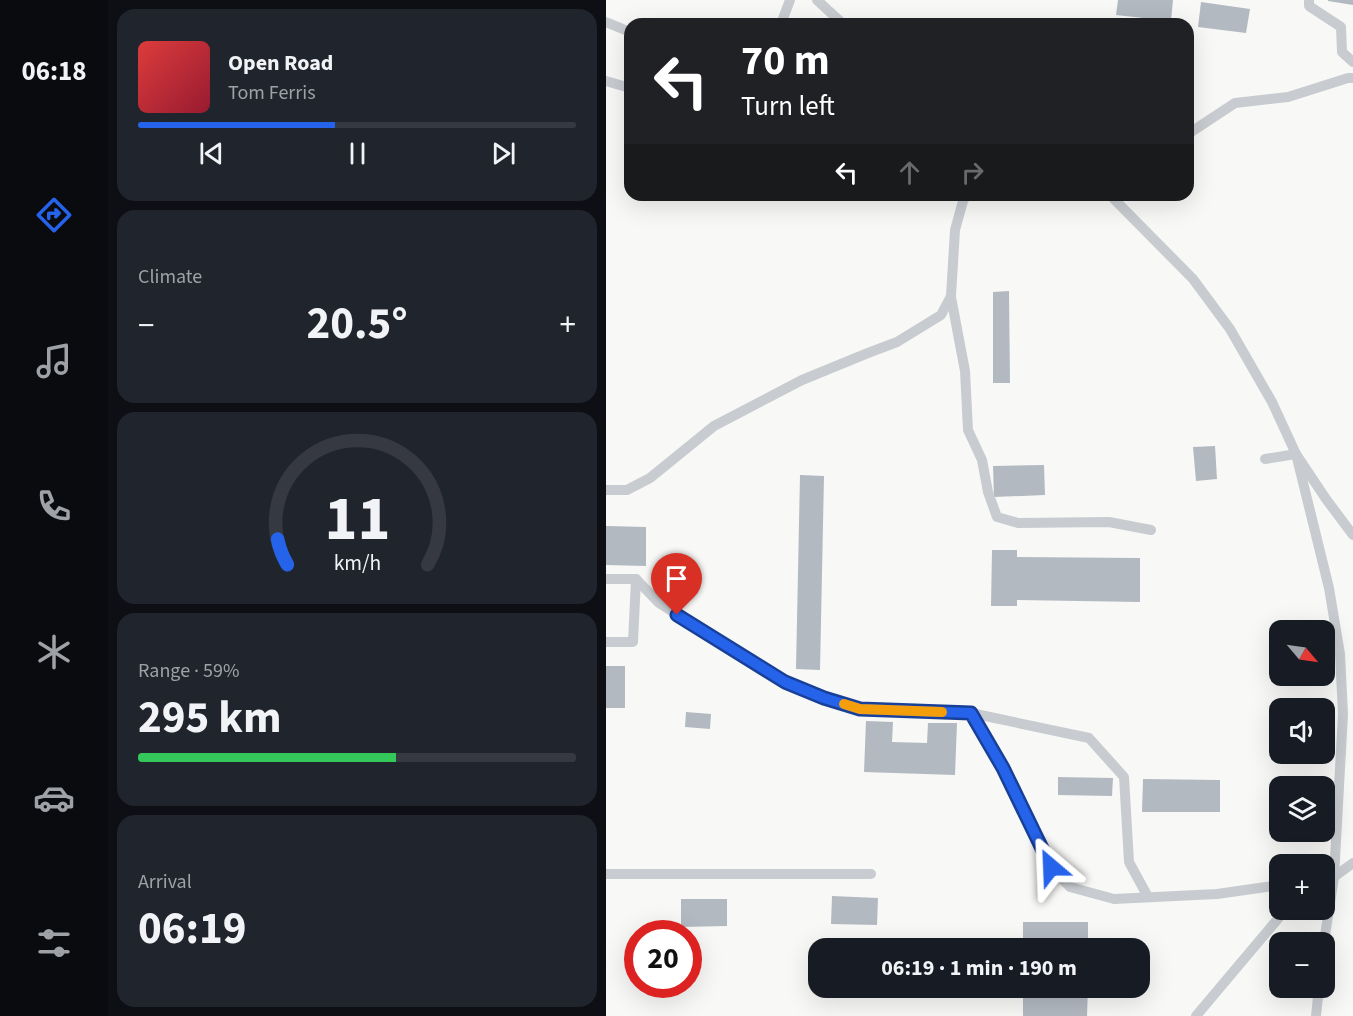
<!DOCTYPE html>
<html lang="en">
<head>
<meta charset="utf-8">
<style>
  body { margin:0; font-family:"Source Sans 3",sans-serif; background:#20242c; color:#f1f3f6; height:100vh; display:flex; flex-direction:column; font-size:22px; white-space:nowrap }
  * { box-sizing:border-box; margin:0 }
  p { font-size:20px; color:#9ea1a6 }
  .icon { flex:none; width:33px; height:33px; fill:none; stroke:currentColor; stroke-width:2; stroke-linecap:round; stroke-linejoin:round }
  .map { position:relative; flex:1; overflow:hidden }
  .details { display:flex; flex-direction:column; gap:9px; padding:9px; background:#0d0f14; width:498px }
  .details>* { flex:none }
  .banner { position:absolute; left:18px; top:18px; width:570px; height:183px; border-radius:18px; box-shadow:0 6px 24px #0002; background:#202124; color:#fff; overflow:hidden }
  .needle { width:39px; rotate:119deg }
  .controls { position:absolute; left:663px; top:620px; display:grid; gap:12px }
  .controls a { display:grid; place-items:center; width:66px; height:66px; border-radius:12px; background:#171b24; box-shadow:0 6px 24px #0002; font-size:30px }
  .speed { position:absolute; left:18px; top:920px; display:flex; gap:12px; font-size:30px; font-weight:700; text-align:center }
  .speed>* { display:grid; place-content:center; width:78px; height:78px; border-radius:50%; background:#171b24; box-shadow:0 6px 24px #0002; line-height:1 }
  .speed .limit { border:9px solid #d22; background:#fff; color:#111 }
  .pin { position:absolute; display:grid; place-items:center; width:51px; height:51px; color:#fff; margin:-62px -26px; border-radius:50% 50% 50% 0; rotate:-45deg; box-shadow:0 0 6px #0007 }
  .pin .icon { rotate:45deg }
  .me { position:absolute; width:66px; margin:-33px; rotate:334deg; stroke-linejoin:round; filter:drop-shadow(0 0 4px #0008) }
  .turn { display:flex; align-items:center; gap:21px; height:126px; padding:0 18px; font-size:27px }
  .turn .icon { width:78px; height:78px; stroke-width:2.5 }
  .turn b { display:block; font-size:42px; line-height:51px }
  .lanes { display:flex; align-items:center; height:57px; padding:0 18px; background:#0003; justify-content:center; gap:30px; direction:ltr }
  .lanes .off { opacity:.35 }
  .big { font-size:45px; font-weight:700; line-height:1.1 }
  .details .widget { flex:1; display:flex; flex-direction:column; justify-content:center; gap:9px; min-width:0; padding:0 21px; border-radius:18px; background:#20242c }
  .details .dial { align-items:center; gap:0 }
  .dial svg { height:156px; overflow:visible; fill:none; stroke:#363941; stroke-width:7; stroke-linecap:round; text-anchor:middle }
  .dial text { fill:#f1f3f6; stroke:none }
  .song { display:flex; align-items:center; gap:18px }
  .cover { width:72px; height:72px; border-radius:9px; background:linear-gradient(135deg,hsl(0 70% 55%),hsl(350 70% 35%)) }
  .played { height:6px; border-radius:3px; background:linear-gradient(90deg,#2563eb 45%,#363941 45%) }
  .keys { display:flex; justify-content:space-around; direction:ltr }
  .heat { display:flex; justify-content:space-between; align-items:center; font-size:33px; direction:ltr }
  .charge { height:9px; border-radius:4px; background:linear-gradient(90deg,#34c759 59%,#363941 0) }
  .trip { position:absolute; left:202px; top:938px; width:342px; height:60px; border-radius:18px; background:#171b24; box-shadow:0 6px 24px #0002; font-weight:700; line-height:60px; text-align:center }
  main { display:flex; flex:1; min-height:0 }
  .tabs { display:flex; flex-direction:column; width:108px; justify-content:space-around; align-items:center; background:#090b0e; color:#9ea1a6 }
  .tabs .icon { width:42px; height:42px }
  .tabs .on { color:#2563eb }
  .tabs b { font-size:27px; color:#f1f3f6 }
  .map>svg:first-child { display:block }
  .building { fill:#b2b9c1 }
  .lines { fill:none; stroke-linecap:round; stroke-linejoin:round }
  .lane { stroke:#c8ccd0; stroke-width:10 }
  .route-casing { stroke:#184099; stroke-width:15 }
  .route { stroke:#2563eb; stroke-width:10 }
  .slow { stroke:#f59e0b; stroke-width:10 }
</style>
</head>
<body>
<main>
<nav class="tabs">
<b>06:18</b>
<svg class="icon on" aria-label="directions" viewBox="0 0 24 24"><path d="M12 3l9 9-9 9-9-9zM9 14v-3h6M13 9l2 2-2 2"/></svg>
<svg class="icon" aria-label="music" viewBox="0 0 24 24"><path d="M9 18V5l10-2v13"/><circle cx="6" cy="18" r="3"/><circle cx="16" cy="16" r="3"/></svg>
<svg class="icon" aria-label="phone" viewBox="0 0 24 24"><path d="M5 4h4l2 5-3 2q2 4 5 5l2-3 5 2v4C11 20 4 13 5 4z"/></svg>
<svg class="icon" aria-label="climate" viewBox="0 0 24 24"><path d="M12 3v18M4 7l16 10M4 17L20 7"/></svg>
<svg class="icon" aria-label="car" viewBox="0 0 24 24"><path d="M5 17H2v-5l4-1 3-4h7l3 4 3 1v5h-3M9 17h6M6 11h13"/><circle cx="7" cy="17" r="2"/><circle cx="17" cy="17" r="2"/></svg>
<svg class="icon" aria-label="filters" viewBox="0 0 24 24"><path d="M4 7h16M4 17h16"/><circle cx="9" cy="7" r="2"/><circle cx="15" cy="17" r="2"/></svg>
</nav>
<section class="details">
<div class="widget">
<div class="song"><i class="cover"></i><div><b>Open Road</b><p>Tom Ferris</p></div></div>
<div class="played"></div>
<div class="keys"><svg class="icon" aria-label="previous" viewBox="0 0 24 24"><path d="M18 5L8 12l10 7zM5 5v14"/></svg><svg class="icon" aria-label="pause" viewBox="0 0 24 24"><path d="M8 5v14M16 5v14"/></svg><svg class="icon" aria-label="next" viewBox="0 0 24 24"><path d="M6 5l10 7-10 7zM19 5v14"/></svg></div>
</div>
<div class="widget"><p>Climate</p>
<div class="heat"><a>−</a><b class="big">20.5°</b><a>+</a></div>
</div>
<div class="widget dial"><svg viewBox="0 0 100 80">
<path d="M14 69A42 42 0 1 1 86 69"/>
<path d="M14 69A42 42 0 0 1 9 56" stroke="#2563eb"/>
<text x="50" y="56" font-size="32" font-weight="700">11</text>
<text x="50" y="72" font-size="11">km/h</text>
</svg></div>
<div class="widget"><p>Range · 59%</p><b class="big">295 km</b><div class="charge"></div></div>
<div class="widget"><p>Arrival</p><b class="big">06:19</b></div>
</section>
<div class="map">
<svg width="747" height="1016" viewBox="0 0 747 1016">
  <rect width="100%" height="100%" fill="#f8f9f6"/>
  <g class="building">
    <path d="M512,0H567L565,21L510,15Z"/>
    <path d="M722,0H747V5L722,1Z"/>
    <path d="M595,2L644,9L640,33L592,27Z"/>
    <path d="M403,291L404,383H387V292Z"/>
    <path d="M609,446L611,479L590,481L587,447Z"/>
    <path d="M438,465L439,495L388,497L387,466Z"/>
    <path d="M194,475L218,476L214,670L190,669Z"/>
    <path d="M0,526L40,527V566L0,565Z"/>
    <path d="M386,550H411V557L534,558V602L411,600V606H385Z"/>
    <rect x="0" y="666" width="19" height="42"/>
    <path d="M80,712L105,714L104,729L79,727Z"/>
    <path d="M260,721L287,722L286,742L321,743L322,723H351L349,775L258,772Z"/>
    <path d="M452,777L507,778L506,796L452,795Z"/>
    <path d="M537,779L614,780V812H536Z"/>
    <path d="M226,896L272,898L271,925L225,924Z"/>
    <path d="M75,899H121V926L75,927Z"/>
    <rect x="417" y="922" width="65" height="26"/>
    <path d="M417,987H482L481,1016H417Z"/>
  </g>
  <g class="lines">
    <g class="lane">
      <path d="M211,0L237,24"/>
      <path d="M703,0V6L735,27L736,52L747,62"/>
      <path d="M0,22L24,32"/>
      <path d="M175,24L184,0"/>
      <path d="M0,81L24,88"/>
      <path d="M582,134L629,103L682,97L742,78H747"/>
      <path d="M504,195L587,279L624,329L666,402L690,454L720,499L747,535"/>
      <path d="M345,297L359,371L362,430L376,460L382,492L391,517L412,523L503,522L545,530"/>
      <path d="M659,459L690,454L723,588L734,654L737,714L728,877L718,942"/>
      <path d="M0,490H21L44,478L108,426L196,380L262,353L291,342L335,315L345,296L349,230L357,201L361,195"/>
      <path d="M0,579H30L27,642H0"/>
      <path d="M30,579L53,603L179,682L218,698L254,709L365,713L483,738L518,777L523,862L542,897"/>
      <path d="M365,713L397,768L445,867L464,887L508,899L611,894L674,885"/>
      <path d="M0,874H265"/>
      <path d="M718,884L747,863"/>
      <path d="M590,1016L676,914L683,909"/>
      <path d="M710,1016L713,987"/>
    </g>
  </g>
  <g class="lines">
    <g class="route-casing">
      <path id="route" d="M71,615L179,682L218,698L254,709L365,713L397,768L445,867"/>
    </g>
    <use href="#route" class="route"/>
    <path class="slow" d="M238,704L254,709L336,712"/>
  </g>
</svg>
<div class="controls">
<a><svg class="needle" viewBox="-14 -14 28 28"><path d="M0-13l5 13h-10z" fill="#e53935"/><path d="M0 13l5-13h-10z" fill="#9ea1a6"/></svg></a>
<a><svg class="icon" aria-label="sound" viewBox="0 0 24 24"><path d="M4 9h4l5-4v14l-5-4H4zM17 9q2 3 0 6"/></svg></a>
<a><svg class="icon" aria-label="layers" viewBox="0 0 24 24"><path d="M12 4l9 5-9 5-9-5zM3 14l9 5 9-5"/></svg></a>
<a>+</a>
<a>−</a>
</div>
<div class="speed"><div class="limit">20</div></div>
<div class="pin" style="left:71px;top:615px;background:#d93025"><svg class="icon" aria-label="arrive" viewBox="0 0 24 24"><path d="M6 21V4h12l-3 4 3 4H6"/></svg></div>
<svg class="me" style="left:445px;top:867px" viewBox="-20 -20 40 40"><path d="M0-17L14 15 0 8-14 15z" fill="#2563eb" stroke="#fff" stroke-width="4"/></svg>
<div class="trip">06:19 · 1 min · 190 m</div>
<div class="banner">
<div class="turn"><svg class="icon" aria-label="left" viewBox="0 0 24 24"><path d="M17 20v-9H6M10 6l-5 5 5 5"/></svg><div><b>70 m</b>Turn left</div></div>
<div class="lanes"><svg class="icon" aria-label="left" viewBox="0 0 24 24"><path d="M17 20v-9H6M10 6l-5 5 5 5"/></svg><svg class="icon off" aria-label="ahead" viewBox="0 0 24 24"><path d="M12 20V5M6 11l6-6 6 6"/></svg><svg class="icon off" aria-label="right" viewBox="0 0 24 24"><path d="M7 20v-9h11M14 6l5 5-5 5"/></svg></div>
</div>
</div>
</main>
</body>
</html>
